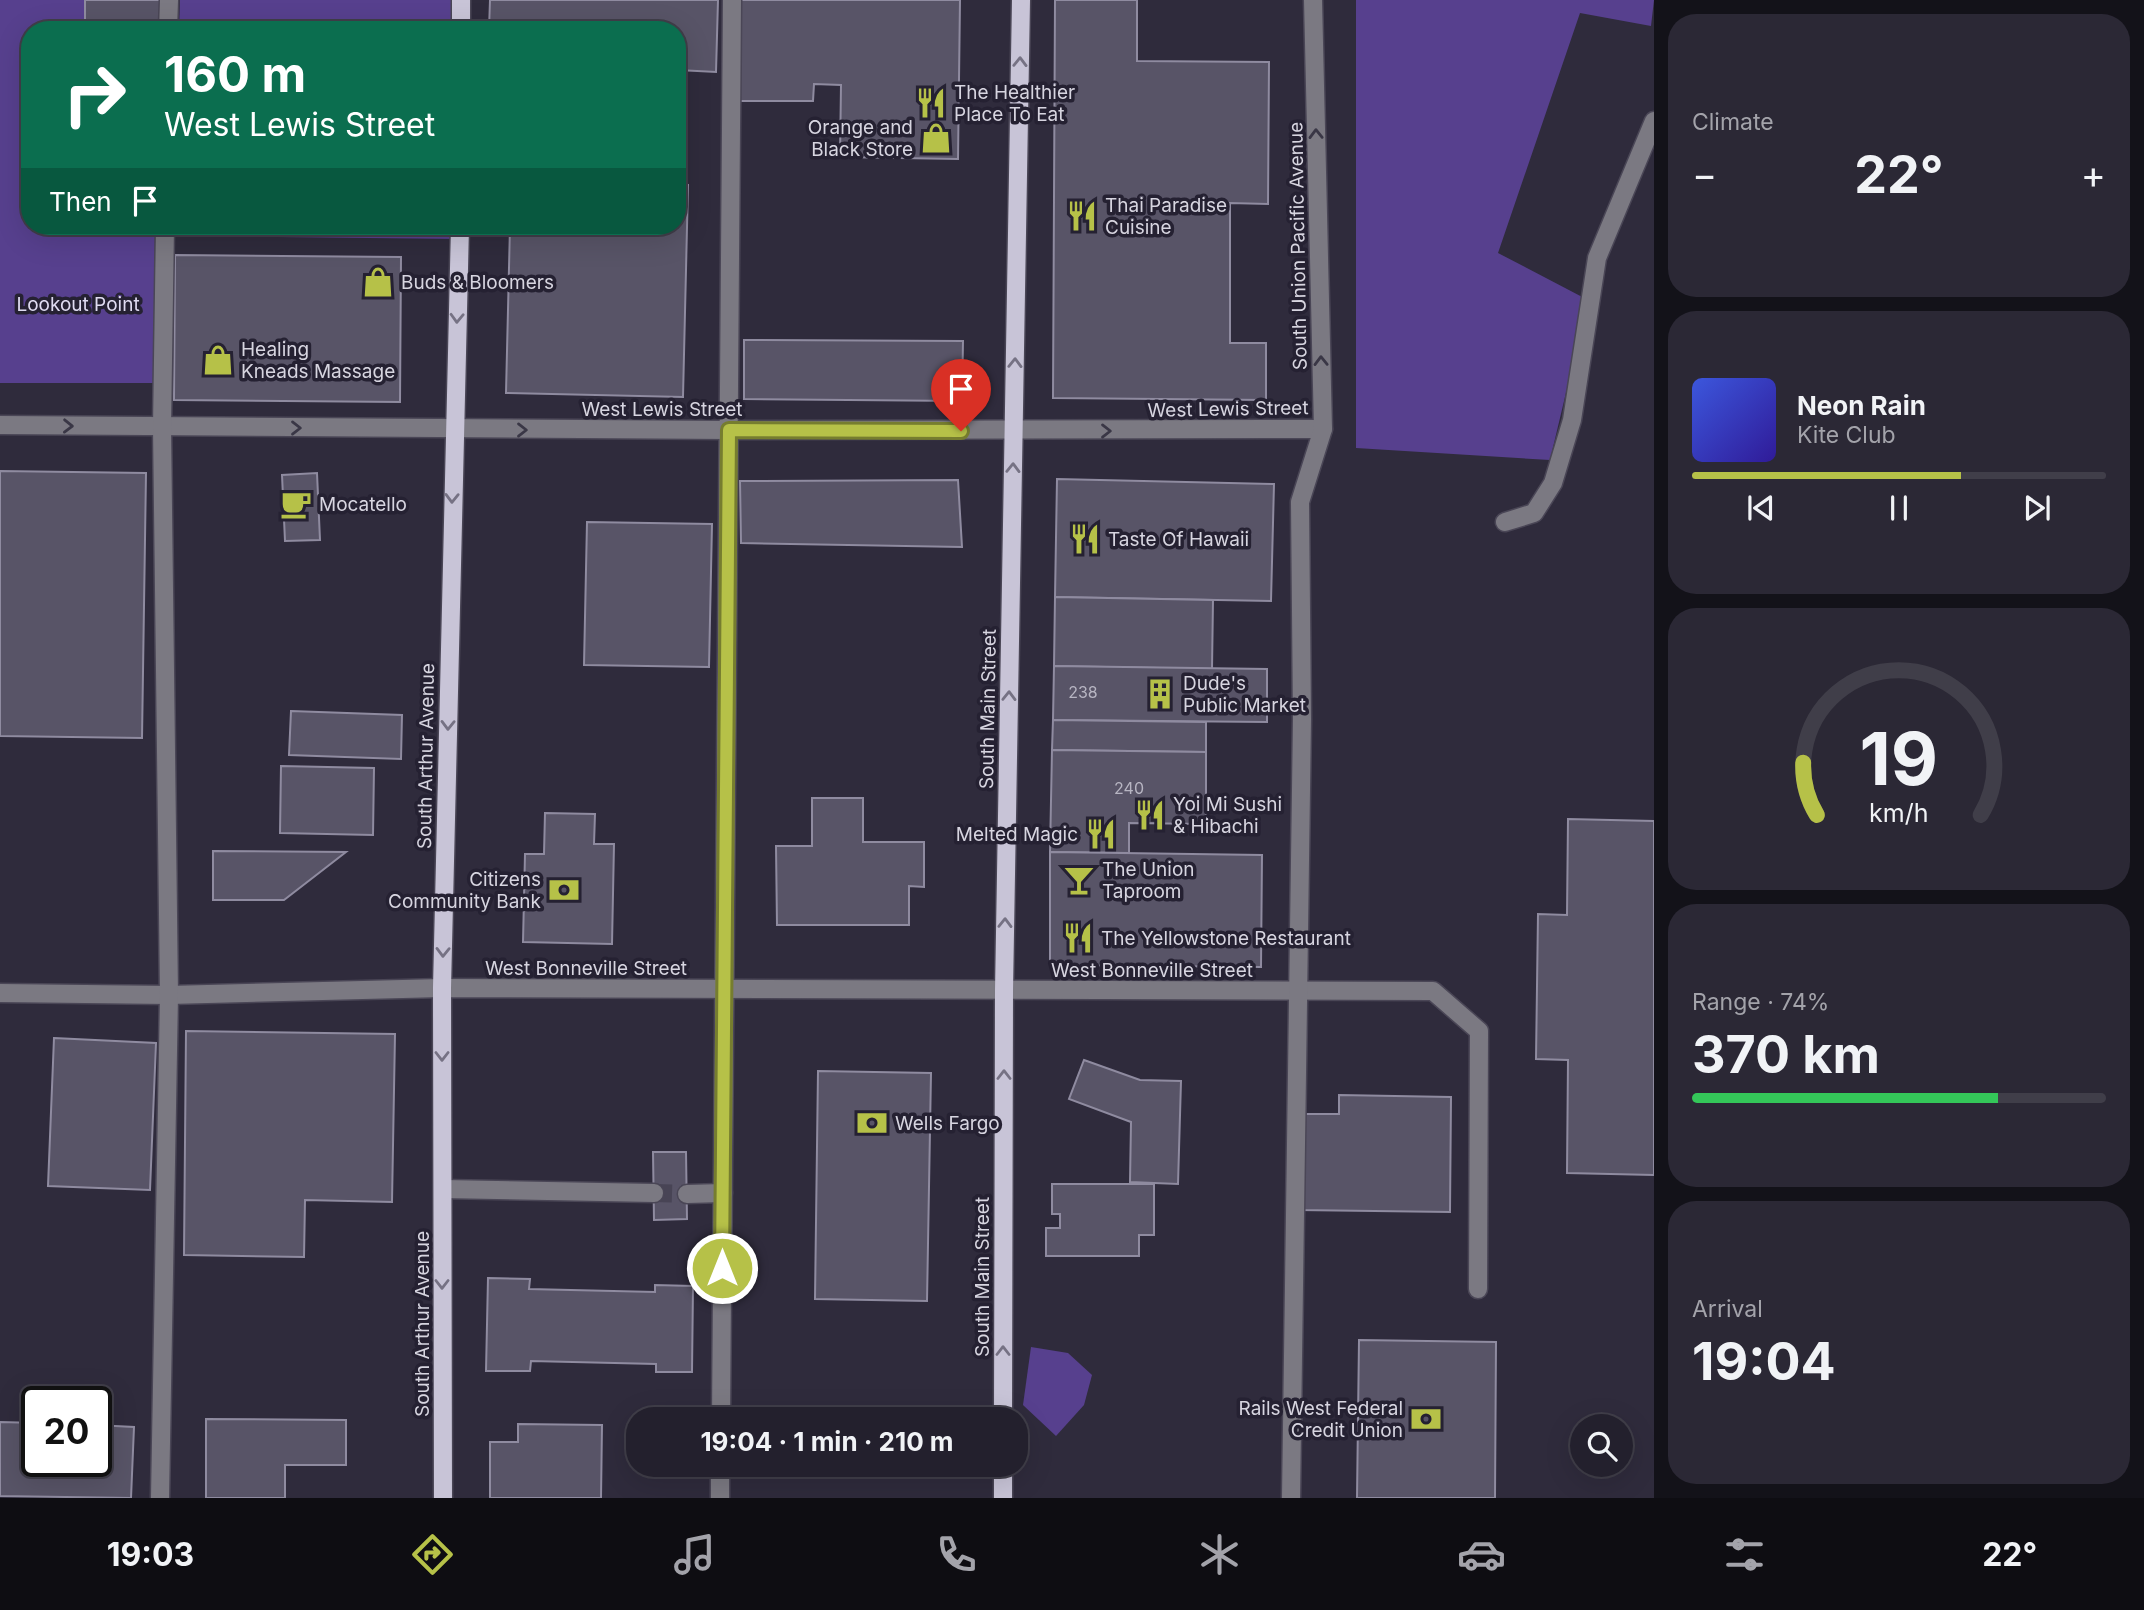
<!DOCTYPE html>
<html lang="en">
<head>
<meta charset="utf-8">
<style>
  body { margin:0; font-family:Inter,sans-serif; background:#2b2835; color:#f1f3f6; height:100vh; display:flex; flex-direction:column; font-size:26px; white-space:nowrap }
  * { box-sizing:border-box; margin:0 }
  p { font-size:23px; color:#a3a3aa }
  .icon { flex:none; width:38px; height:38px; fill:none; stroke:currentColor; stroke-width:2; stroke-linecap:round; stroke-linejoin:round }
  .map { position:relative; flex:1; overflow:hidden }
  .drawer { display:flex; flex-direction:column; gap:14px; padding:14px; background:#131219; width:490px }
  .drawer>* { flex:none }
  .hud { position:absolute; left:21px; top:21px; width:665px; height:214px; border-radius:28px; box-shadow:0 7px 28px #0002,0 0 0 2px #403e49; background:#0b6e4f; color:#fff; overflow:hidden }
  .tools { position:absolute; left:1570px; top:1414px; display:grid; gap:14px }
  .tools a { display:grid; place-items:center; width:63px; height:63px; border-radius:50%; background:#23202d; box-shadow:0 7px 28px #0002,0 0 0 2px #403e49; font-size:35px }
  .speed { position:absolute; left:21px; top:1386px; display:flex; gap:14px; font-size:35px; font-weight:700; text-align:center }
  .speed>* { display:grid; place-content:center; width:91px; height:91px; border-radius:50%; background:#23202d; box-shadow:0 7px 28px #0002,0 0 0 2px #403e49; line-height:1 }
  .speed .limit { border:4px solid #111; border-radius:10px; background:#fff; color:#111 }
  .pin { position:absolute; display:grid; place-items:center; width:60px; height:60px; color:#fff; margin:-72px -30px; border-radius:50% 50% 50% 0; rotate:-45deg; box-shadow:0 0 7px #0007 }
  .pin .icon { rotate:45deg }
  .me { position:absolute; width:77px; margin:-38px; rotate:0deg; stroke-linejoin:round; filter:drop-shadow(0 0 5px #0008) }
  .turn { display:flex; align-items:center; gap:24px; height:147px; padding:0 28px; font-size:32px }
  .turn .icon { width:91px; height:91px; stroke-width:2.5 }
  .turn b { display:block; font-size:49px; line-height:60px }
  .then { display:flex; align-items:center; height:66px; padding:0 28px; background:#0003; gap:14px; font-size:26px }
  .big { font-size:52px; font-weight:700; line-height:1.1 }
  .drawer .widget { flex:1; display:flex; flex-direction:column; justify-content:center; gap:10px; min-width:0; padding:0 24px; border-radius:28px; background:#2b2835 }
  .drawer .dial { align-items:center; gap:0 }
  .dial svg { height:182px; overflow:visible; fill:none; stroke:#403e49; stroke-width:7; stroke-linecap:round; text-anchor:middle }
  .dial text { fill:#f1f3f6; stroke:none }
  .song { display:flex; align-items:center; gap:21px }
  .cover { width:84px; height:84px; border-radius:10px; background:linear-gradient(135deg,hsl(230 70% 55%),hsl(250 70% 35%)) }
  .played { height:7px; border-radius:4px; background:linear-gradient(90deg,#b6c148 65%,#403e49 65%) }
  .keys { display:flex; justify-content:space-around; direction:ltr }
  .heat { display:flex; justify-content:space-between; align-items:center; font-size:38px; direction:ltr }
  .charge { height:10px; border-radius:5px; background:linear-gradient(90deg,#34c759 74%,#403e49 0) }
  .trip { position:absolute; left:626px; top:1407px; width:402px; height:70px; border-radius:28px; background:#23202d; box-shadow:0 7px 28px #0002,0 0 0 2px #403e49; font-weight:700; line-height:70px; text-align:center }
  .tab-bar { display:flex; height:112px; justify-content:space-around; align-items:center; background:#0e0d12; color:#a3a3aa }
  .tab-bar .icon { width:49px; height:49px }
  .tab-bar .current { color:#b6c148 }
  .tab-bar b { font-size:32px; color:#f1f3f6 }
  main { display:flex; flex:1; min-height:0 }
  .map>svg:first-child { display:block }
  .green { fill:#57408e }
  .building { fill:#585467; stroke:#8f8ba0; stroke-width:2 }
  .lines { fill:none; stroke-linecap:round; stroke-linejoin:round }
  .minor-tunnel { stroke:#484455; stroke-width:18; stroke-dasharray:18 9; stroke-linecap:butt }
  .minor-casing { stroke:#4a4656; stroke-width:21 }
  .major-casing { stroke:#4a4656; stroke-width:21 }
  .minor { stroke:#7b7982; stroke-width:18 }
  .major { stroke:#c8c4d7; stroke-width:18 }
  .oneway { stroke:#767284 }
  .oneway2 { stroke:#3a3746 }
  .route-casing { stroke:#767d2f; stroke-width:18 }
  .route { stroke:#b6c148; stroke-width:12 }
  .labels { text-anchor:middle; dominant-baseline:central; stroke-width:7; stroke-linejoin:round; paint-order:stroke }
  .number-label { font-size:16px; fill:#b7b5c2 }
  .poi-label { font-size:19px; fill:#d7d5e0; stroke:#252132; text-anchor:start }
  .street-label { font-size:19px; fill:#d7d5e0; stroke:#252132 }
  .park-label { font-size:19px; fill:#dfdbf1; stroke:#252132 }
</style>
</head>
<body>
<main>
<div class="map">
<svg width="1654" height="1498" viewBox="0 0 1654 1498">
  <rect width="100%" height="100%" fill="#2f2b3c"/>
  <g class="green">
    <path d="M0,0H85V30H30V226H161L154,383H0Z"/>
    <path d="M180,0H461V30H179Z"/>
    <path d="M1356,0H1654L1651,26L1580,13L1498,253L1588,300L1550,460L1356,448Z"/>
    <path d="M178,226H460V239L178,236Z"/>
    <path d="M1031,1347L1068,1353L1092,1375L1084,1405L1056,1436L1023,1405Z"/>
  </g>
  <g class="building">
    <path d="M85,0H169L168,30H85Z"/>
    <path d="M490,0H718L716,72L678,70L677,30H489Z"/>
    <path d="M738,0H960L958,159L840,157L841,85L814,84L813,101H737Z"/>
    <path d="M1055,0H1137V61L1269,62L1268,204L1230,203V343H1266V400L1053,398Z"/>
    <path d="M677,184L688,185L683,397L506,393L510,226H677Z"/>
    <path d="M175,255L401,257L400,402L174,400Z"/>
    <path d="M744,340L963,341L962,401L744,399Z"/>
    <path d="M0,471L146,473L142,738L0,736Z"/>
    <path d="M317,473L320,540L285,541L282,475Z"/>
    <path d="M1057,479L1274,484L1271,601L1055,597Z"/>
    <path d="M958,480L962,547L741,543L740,481Z"/>
    <path d="M587,522L712,524L709,667L584,665Z"/>
    <path d="M1055,597L1213,600L1212,669L1054,666Z"/>
    <path d="M1054,666L1267,669V722L1053,720Z"/>
    <path d="M291,711L402,715L401,759L289,755Z"/>
    <path d="M1053,720L1206,722V752L1052,750Z"/>
    <path d="M1052,750L1206,752V824L1129,823V853L1050,852Z"/>
    <path d="M281,766L374,768L373,835L280,833Z"/>
    <path d="M812,798H863V842H924V887L909,886V925H777L776,846H812Z"/>
    <path d="M545,813L595,814L594,844H614L612,944L523,942L525,854H544Z"/>
    <path d="M1568,819L1654,821V1175L1567,1173L1568,1060L1536,1059L1538,914L1567,915Z"/>
    <path d="M213,851L346,852L284,900H213Z"/>
    <path d="M1050,852L1262,855L1261,967L1050,965Z"/>
    <path d="M186,1031L395,1034L392,1202L305,1200L304,1257L184,1255Z"/>
    <path d="M54,1038L156,1043L150,1190L48,1186Z"/>
    <path d="M1084,1060L1140,1080L1181,1081L1178,1184L1130,1182L1131,1122L1069,1099Z"/>
    <path d="M818,1071L931,1073L927,1301L815,1299Z"/>
    <path d="M1339,1095L1451,1097L1450,1212L1298,1210L1299,1114H1339Z"/>
    <path d="M653,1152H686L687,1219L654,1220Z"/>
    <path d="M1052,1184H1154V1235H1139V1256H1046V1228H1060V1214H1052Z"/>
    <path d="M488,1278L530,1279L529,1289L655,1292V1285L693,1286L692,1372H656V1364L531,1361L530,1371H486Z"/>
    <path d="M1359,1340L1496,1342L1495,1498H1357Z"/>
    <path d="M206,1419L346,1420V1465H285V1498H206Z"/>
    <path d="M0,1422L37,1423V1461H96V1425L134,1427L131,1498L0,1496Z"/>
    <path d="M518,1424L602,1425L601,1498H490V1442H518Z"/>
  </g>
  <g class="lines">
    <path class="minor-tunnel" d="M654,1193L687,1194"/>
    <g class="minor-casing">
      <g id="minor">
        <path d="M168,30L169,0"/>
        <path d="M0,425L729,430L1323,429"/>
        <path d="M1505,522L1534,513L1553,483L1572,420L1597,258L1654,121"/>
        <path d="M0,993L169,995L442,988L1433,991L1479,1031L1478,1289"/>
        <path d="M443,1189L654,1193"/>
        <path d="M687,1194L723,1193"/>
        <path d="M721,1419L732,0"/>
        <path d="M160,1498L169,995L162,427L165,226"/>
        <path d="M720,1498V1465"/>
        <path d="M1291,1498L1302,719L1300,502L1323,429L1313,0"/>
      </g>
    </g>
    <g class="major-casing">
      <g id="major">
        <path d="M461,30V0"/>
        <path d="M1003,1419L1004,991L1021,0"/>
        <path d="M443,1498L442,988L460,226"/>
        <path d="M1003,1498V1465"/>
      </g>
    </g>
    <use href="#minor" class="minor"/>
    <use href="#major" class="major"/>
  </g>
  <defs><path id="oneway-chevron" d="M-2-3.5L2.5 0L-2 3.5" fill="none" stroke-width="1.6" stroke-linecap="round" stroke-linejoin="round" transform="scale(1.75)"/></defs>
  <g class="oneway">
    <use href="#oneway-chevron" transform="translate(1020 62) rotate(-89)"/>
    <use href="#oneway-chevron" transform="translate(457 318) rotate(92)"/>
    <use href="#oneway-chevron" transform="translate(1015 363) rotate(-89)"/>
    <use href="#oneway-chevron" transform="translate(1013 468) rotate(-89)"/>
    <use href="#oneway-chevron" transform="translate(452 498) rotate(91)"/>
    <use href="#oneway-chevron" transform="translate(1009 696) rotate(-89)"/>
    <use href="#oneway-chevron" transform="translate(448 725) rotate(91)"/>
    <use href="#oneway-chevron" transform="translate(1005 923) rotate(-89)"/>
    <use href="#oneway-chevron" transform="translate(443 952) rotate(91)"/>
    <use href="#oneway-chevron" transform="translate(442 1056) rotate(90)"/>
    <use href="#oneway-chevron" transform="translate(1004 1075) rotate(-90)"/>
    <use href="#oneway-chevron" transform="translate(442 1284) rotate(90)"/>
    <use href="#oneway-chevron" transform="translate(1003 1351) rotate(-90)"/>
  </g>
  <g class="oneway2">
    <use href="#oneway-chevron" transform="translate(1316 134) rotate(-91)"/>
    <use href="#oneway-chevron" transform="translate(1321 361) rotate(-91)"/>
    <use href="#oneway-chevron" transform="translate(68 426) rotate(1)"/>
    <use href="#oneway-chevron" transform="translate(296 428)"/>
    <use href="#oneway-chevron" transform="translate(522 430)"/>
    <use href="#oneway-chevron" transform="translate(1106 431)"/>
  </g>
  <g class="lines">
    <g class="route-casing">
      <path id="route" d="M722,1268L729,430L961,431"/>
    </g>
    <use href="#route" class="route"/>
  </g>
  <defs>
    <g id="restaurant-bare" transform="scale(2.415)"><path d="M-5-6h1v4h1v-4h1v4h1v-4h1v5L-1.5 .5V6h-2V.5L-5-1ZM5-6V6H3V1.5H1.5Q1.5-4 5-6Z" fill="#b6c148" stroke="#252132" stroke-width="2.5" paint-order="stroke"/></g>
    <g id="shop-bare" transform="scale(2.415)"><path d="M-5-2.5h2.3a2.7 3.5 0 0 1 5.4 0H5L5.5 6h-11ZM-1.5-2.5h3a1.5 2.3 0 0 0-3 0Z" fill="#b6c148" stroke="#252132" stroke-width="2.5" paint-order="stroke"/></g>
    <g id="cafe-bare" transform="scale(2.415)"><path d="M-5.5-4.5H6V0H3Q3 3.5 0 3.5H-2.5Q-5.5 3.5-5.5 0ZM3-3.2v2h1.7v-2ZM-6 4.5H4V6H-6Z" fill="#b6c148" stroke="#252132" stroke-width="2.5" paint-order="stroke"/></g>
    <g id="building-bare" transform="scale(2.415)"><path d="M-4-6H4V6H1V3H-1V6H-4ZM-2.5-4.3h1.7v1.8h-1.7ZM.8-4.3h1.7v1.8H.8ZM-2.5-1h1.7V.8h-1.7ZM.8-1h1.7V.8H.8Z" fill="#b6c148" stroke="#252132" stroke-width="2.5" paint-order="stroke"/></g>
    <g id="bar-bare" transform="scale(2.415)"><path d="M-6-5H6L.8 .8V4.5H3.5V6h-7V4.5H-.8V.8Z" fill="#b6c148" stroke="#252132" stroke-width="2.5" paint-order="stroke"/></g>
    <g id="bank-bare" transform="scale(2.415)"><path d="M-6-4H6V4H-6ZM0-2.3a2.3 2.3 0 1 0 0 4.6a2.3 2.3 0 1 0 0-4.6Z" fill="#b6c148" stroke="#252132" stroke-width="2.5" paint-order="stroke"/></g>
  </defs>
  <g fill-rule="evenodd">
    <use href="#restaurant-bare" x="931" y="103"/>
    <use href="#shop-bare" x="936" y="138"/>
    <use href="#restaurant-bare" x="1082" y="216"/>
    <use href="#shop-bare" x="378" y="282"/>
    <use href="#shop-bare" x="218" y="360"/>
    <use href="#cafe-bare" x="296" y="504"/>
    <use href="#restaurant-bare" x="1085" y="539"/>
    <use href="#building-bare" x="1160" y="694"/>
    <use href="#restaurant-bare" x="1150" y="815"/>
    <use href="#restaurant-bare" x="1101" y="834"/>
    <use href="#bar-bare" x="1079" y="880"/>
    <use href="#bank-bare" x="564" y="890"/>
    <use href="#restaurant-bare" x="1078" y="938"/>
    <use href="#bank-bare" x="872" y="1123"/>
    <use href="#bank-bare" x="1426" y="1419"/>
  </g>
  <g class="labels">
    <g class="number-label">
      <text x="1083" y="692">238</text>
      <text x="1129" y="788">240</text>
    </g>
    <g class="poi-label">
      <text x="954" y="92">The Healthier<tspan x="954" dy="22">Place To Eat</tspan></text>
      <text x="913" y="127" text-anchor="end">Orange and<tspan x="913" dy="22">Black Store</tspan></text>
      <text x="1105" y="205">Thai Paradise<tspan x="1105" dy="22">Cuisine</tspan></text>
      <text x="401" y="282">Buds &amp; Bloomers</text>
      <text x="241" y="349">Healing<tspan x="241" dy="22">Kneads Massage</tspan></text>
      <text x="319" y="504">Mocatello</text>
      <text x="1108" y="539">Taste Of Hawaii</text>
      <text x="1183" y="683">Dude's<tspan x="1183" dy="22">Public Market</tspan></text>
      <text x="1173" y="804">Yoi Mi Sushi<tspan x="1173" dy="22">&amp; Hibachi</tspan></text>
      <text x="1078" y="834" text-anchor="end">Melted Magic</text>
      <text x="1102" y="869">The Union<tspan x="1102" dy="22">Taproom</tspan></text>
      <text x="541" y="879" text-anchor="end">Citizens<tspan x="541" dy="22">Community Bank</tspan></text>
      <text x="1101" y="938">The Yellowstone Restaurant</text>
      <text x="895" y="1123">Wells Fargo</text>
      <text x="1403" y="1408" text-anchor="end">Rails West Federal<tspan x="1403" dy="22">Credit Union</tspan></text>
    </g>
    <g class="street-label">
      <text transform="translate(1298 246) rotate(-91)">South Union Pacific Avenue</text>
      <text x="662" y="409">West Lewis Street</text>
      <text transform="translate(1228 409) rotate(-1)">West Lewis Street</text>
      <text transform="translate(988 709) rotate(-89)">South Main Street</text>
      <text transform="translate(426 756) rotate(-89)">South Arthur Avenue</text>
      <text x="586" y="968">West Bonneville Street</text>
      <text x="1152" y="970">West Bonneville Street</text>
      <text transform="translate(982 1277) rotate(-90)">South Main Street</text>
      <text transform="translate(422 1324) rotate(-90)">South Arthur Avenue</text>
    </g>
    <g class="park-label">
      <text x="78" y="304">Lookout Point</text>
    </g>
  </g>
</svg>
<div class="tools">
<a><svg class="icon" aria-label="search" viewBox="0 0 24 24"><circle cx="10" cy="10" r="6"/><path d="M15 15l6 6"/></svg></a>
</div>
<div class="speed"><div class="limit">20</div></div>
<div class="pin" style="left:961px;top:431px;background:#d93025"><svg class="icon" aria-label="arrive" viewBox="0 0 24 24"><path d="M6 21V4h12l-3 4 3 4H6"/></svg></div>
<svg class="me" style="left:722px;top:1268px" viewBox="-20 -20 40 40"><circle r="17" fill="#b6c148" stroke="#fff" stroke-width="3"/><path d="M0-11L8 9 0 5-8 9z" fill="#fff"/></svg>
<div class="trip">19:04 · 1 min · 210 m</div>
<div class="hud">
<div class="turn"><svg class="icon" aria-label="right" viewBox="0 0 24 24"><path d="M7 20v-9h11M14 6l5 5-5 5"/></svg><div><b>160 m</b>West Lewis Street</div></div>
<div class="then">Then<svg class="icon" aria-label="arrive" viewBox="0 0 24 24"><path d="M6 21V4h12l-3 4 3 4H6"/></svg></div>
</div>
</div>
<section class="drawer">
<div class="widget"><p>Climate</p>
<div class="heat"><a>−</a><b class="big">22°</b><a>+</a></div>
</div>
<div class="widget">
<div class="song"><i class="cover"></i><div><b>Neon Rain</b><p>Kite Club</p></div></div>
<div class="played"></div>
<div class="keys"><svg class="icon" aria-label="previous" viewBox="0 0 24 24"><path d="M18 5L8 12l10 7zM5 5v14"/></svg><svg class="icon" aria-label="pause" viewBox="0 0 24 24"><path d="M8 5v14M16 5v14"/></svg><svg class="icon" aria-label="next" viewBox="0 0 24 24"><path d="M6 5l10 7-10 7zM19 5v14"/></svg></div>
</div>
<div class="widget dial"><svg viewBox="0 0 100 80">
<path d="M14 69A42 42 0 1 1 86 69"/>
<path d="M14 69A42 42 0 0 1 8 46" stroke="#b6c148"/>
<text x="50" y="56" font-size="32" font-weight="700">19</text>
<text x="50" y="72" font-size="11">km/h</text>
</svg></div>
<div class="widget"><p>Range · 74%</p><b class="big">370 km</b><div class="charge"></div></div>
<div class="widget"><p>Arrival</p><b class="big">19:04</b></div>
</section>
</main>
<nav class="tab-bar">
<b>19:03</b>
<svg class="icon current" aria-label="directions" viewBox="0 0 24 24"><path d="M12 3l9 9-9 9-9-9zM9 14v-3h6M13 9l2 2-2 2"/></svg>
<svg class="icon" aria-label="music" viewBox="0 0 24 24"><path d="M9 18V5l10-2v13"/><circle cx="6" cy="18" r="3"/><circle cx="16" cy="16" r="3"/></svg>
<svg class="icon" aria-label="phone" viewBox="0 0 24 24"><path d="M5 4h4l2 5-3 2q2 4 5 5l2-3 5 2v4C11 20 4 13 5 4z"/></svg>
<svg class="icon" aria-label="climate" viewBox="0 0 24 24"><path d="M12 3v18M4 7l16 10M4 17L20 7"/></svg>
<svg class="icon" aria-label="car" viewBox="0 0 24 24"><path d="M5 17H2v-5l4-1 3-4h7l3 4 3 1v5h-3M9 17h6M6 11h13"/><circle cx="7" cy="17" r="2"/><circle cx="17" cy="17" r="2"/></svg>
<svg class="icon" aria-label="filters" viewBox="0 0 24 24"><path d="M4 7h16M4 17h16"/><circle cx="9" cy="7" r="2"/><circle cx="15" cy="17" r="2"/></svg>
<b>22°</b>
</nav>
</body>
</html>
